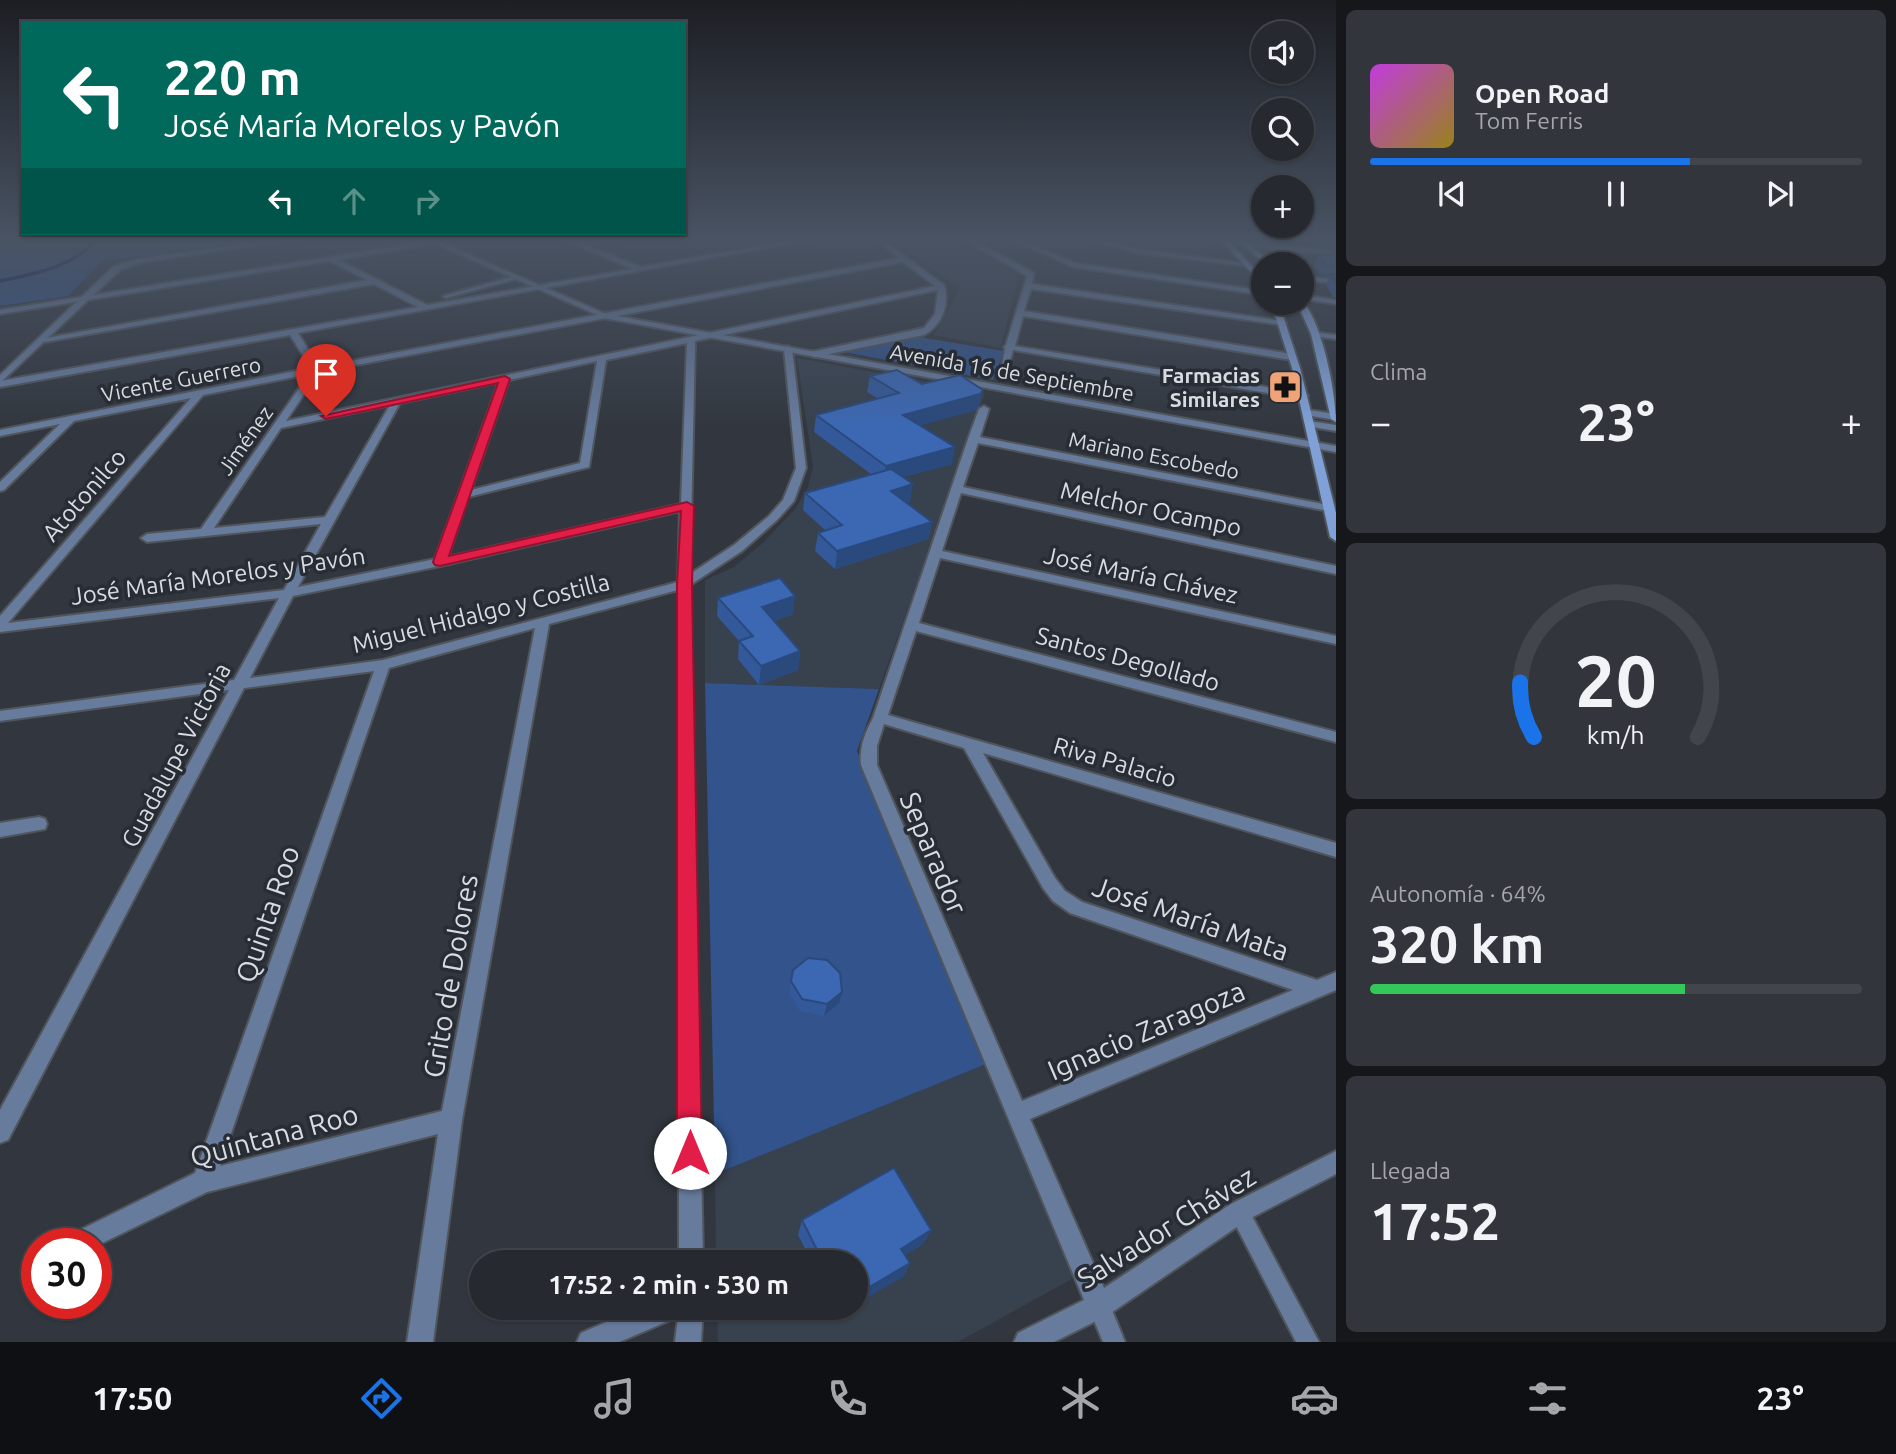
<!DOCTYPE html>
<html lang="es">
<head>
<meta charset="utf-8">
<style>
  body { margin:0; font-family:Ubuntu,sans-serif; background:#32353b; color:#f1f3f6; height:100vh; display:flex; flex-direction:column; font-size:26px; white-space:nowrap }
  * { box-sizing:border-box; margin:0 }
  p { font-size:23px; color:#a4a6aa }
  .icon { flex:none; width:38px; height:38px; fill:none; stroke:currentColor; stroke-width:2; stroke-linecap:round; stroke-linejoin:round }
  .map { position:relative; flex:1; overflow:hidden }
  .drawer { display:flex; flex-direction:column; gap:10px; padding:10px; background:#15171a; width:560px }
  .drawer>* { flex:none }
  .guide { position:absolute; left:21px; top:21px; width:665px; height:214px; border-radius:0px; box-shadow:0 2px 5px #0004,0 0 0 2px #42454b; background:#00695c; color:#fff; overflow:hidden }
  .tools { position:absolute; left:1251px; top:21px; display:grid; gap:14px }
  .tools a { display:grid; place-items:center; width:63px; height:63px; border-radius:50%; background:#26292f; box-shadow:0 2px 5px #0004,0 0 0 2px #42454b; font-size:35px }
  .speed { position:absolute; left:21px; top:1228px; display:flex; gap:14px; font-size:35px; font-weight:700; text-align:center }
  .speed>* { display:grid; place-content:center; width:91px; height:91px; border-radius:50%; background:#26292f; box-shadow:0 2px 5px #0004,0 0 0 2px #42454b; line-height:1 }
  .speed .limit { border:10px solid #d22; background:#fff; color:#111 }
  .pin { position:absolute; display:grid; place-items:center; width:60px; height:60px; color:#fff; margin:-72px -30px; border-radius:50% 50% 50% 0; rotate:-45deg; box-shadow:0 0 7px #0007 }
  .pin .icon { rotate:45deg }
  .me { position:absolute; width:77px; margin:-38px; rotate:0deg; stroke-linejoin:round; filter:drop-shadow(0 0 5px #0008) }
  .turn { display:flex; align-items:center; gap:24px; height:147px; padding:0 28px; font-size:32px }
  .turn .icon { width:91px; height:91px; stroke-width:2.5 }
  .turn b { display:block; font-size:49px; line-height:60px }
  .lanes { display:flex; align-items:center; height:66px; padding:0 28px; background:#0003; justify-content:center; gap:35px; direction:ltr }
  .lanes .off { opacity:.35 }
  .big { font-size:52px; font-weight:600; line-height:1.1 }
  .drawer .widget { flex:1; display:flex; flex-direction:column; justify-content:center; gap:10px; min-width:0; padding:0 24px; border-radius:10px; background:#32353b }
  .drawer .dial { align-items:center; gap:0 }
  .dial svg { height:182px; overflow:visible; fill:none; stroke:#42454b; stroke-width:7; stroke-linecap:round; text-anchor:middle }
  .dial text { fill:#f1f3f6; stroke:none }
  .song { display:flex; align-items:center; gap:21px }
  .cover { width:84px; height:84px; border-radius:10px; background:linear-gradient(135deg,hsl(290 70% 55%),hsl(50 70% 35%)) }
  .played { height:7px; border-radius:4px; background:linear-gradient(90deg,#1a73e8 65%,#42454b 65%) }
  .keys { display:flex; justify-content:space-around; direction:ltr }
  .heat { display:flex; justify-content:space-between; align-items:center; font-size:38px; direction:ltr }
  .charge { height:10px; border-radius:5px; background:linear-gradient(90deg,#34c759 64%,#42454b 0) }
  .trip { position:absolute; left:469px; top:1250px; width:399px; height:70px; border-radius:35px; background:#26292f; box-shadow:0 2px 5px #0004,0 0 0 2px #42454b; font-weight:600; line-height:70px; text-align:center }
  .dock { display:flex; height:112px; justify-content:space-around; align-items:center; background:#0f1013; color:#a4a6aa }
  .dock .icon { width:49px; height:49px }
  .dock .active { color:#1a73e8 }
  .dock b { font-size:32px; color:#f1f3f6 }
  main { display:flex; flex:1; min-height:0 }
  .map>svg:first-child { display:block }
  .built { fill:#38414e }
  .green { fill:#32538b }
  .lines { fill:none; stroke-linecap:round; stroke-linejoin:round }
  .stream { stroke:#00194e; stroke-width:3.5 }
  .service-casing { stroke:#50555c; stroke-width:4 }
  .minor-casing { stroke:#50555c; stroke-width:4 }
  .tertiary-casing { stroke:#50555c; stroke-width:4 }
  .secondary-casing { stroke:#50555c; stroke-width:4 }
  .service { fill:#677b9d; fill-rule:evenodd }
  .minor { fill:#677b9d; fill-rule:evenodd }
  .tertiary { fill:#677b9d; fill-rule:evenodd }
  .secondary { fill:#80a1d7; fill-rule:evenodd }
  .wall { fill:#34599a }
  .shaded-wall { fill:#2a497d }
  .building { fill:#3c68b3; stroke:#2a497d; stroke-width:2 }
  .route { fill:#e11d48; stroke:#92132f; stroke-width:2 }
  .labels { text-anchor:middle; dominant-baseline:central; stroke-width:7; stroke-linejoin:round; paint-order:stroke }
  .far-street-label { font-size:21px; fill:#d8dce1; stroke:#282d35 }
  .far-poi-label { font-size:21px; font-weight:bold; fill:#d8dce1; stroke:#282d35; text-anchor:end }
  .street-label { font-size:24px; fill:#d8dce1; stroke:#282d35 }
  .near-street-label { font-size:28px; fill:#d8dce1; stroke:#282d35 }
</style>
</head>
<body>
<main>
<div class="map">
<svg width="1336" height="1342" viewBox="0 0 1336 1342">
  <rect width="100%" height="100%" fill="#32373f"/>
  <g class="built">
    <path d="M889,239H955L1019,273L1001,348L934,335L960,288Z"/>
    <path d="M797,358L985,393L879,689L705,683V580L734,567L764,542L795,509L808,487L813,467Z"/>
    <path d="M991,1062L1079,1275L958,1342H718L717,1307H856V1262H716L715,1172Z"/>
  </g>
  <g class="green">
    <path d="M0,239H260L102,261L68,296L0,306Z"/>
    <path d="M918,337L1004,351L993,380L839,351Z"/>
    <path d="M705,683L879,689L857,751L991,1062L715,1174Z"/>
  </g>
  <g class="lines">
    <path class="stream" d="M0,281C33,274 75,267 96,239"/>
    <g class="service-casing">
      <g id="service">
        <path d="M1298,239H1312L1309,241Z"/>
        <path d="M514,276L516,277V279L446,298L443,296Z"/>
        <path d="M1302,277L1336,279V283L1302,281Z"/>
        <path d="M1312,332L1336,335V339L1312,336Z"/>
        <path d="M1239,1202L1246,1205L1319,1342H1296L1229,1212L1232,1205Z"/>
        <path d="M1099,1295L1107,1298L1125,1342H1103L1088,1306L1091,1298Z"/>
      </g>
    </g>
    <g class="minor-casing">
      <g id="minor">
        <path d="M562,239L579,242L617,239L586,245L641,267L801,239H815L298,333L319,367L899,258L875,239H882L944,285C950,305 942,325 924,335L814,357L810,354L811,352L924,328L935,314L938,290L695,341L690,574L734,545L769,516L783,500L796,468L784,349L788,346L792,349L806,468L794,501L777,520L742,551L690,585L703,1262H679L678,590L549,624L462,1120L433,1342H407L438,1134L207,1192L96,1246V1244H69L72,1234L195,1173L374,671L244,688L8,1140L0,1143V1110L229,690L0,721V711L234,680L279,598L0,632V616L191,398L74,421L4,490L0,491V482L60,424L0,436V430L311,368L290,335L0,387V381L418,307L374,284L45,342L41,339L367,280L330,261L0,314V310L435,240L437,243L339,260L427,305L632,269ZM903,262L935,286L286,421L319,372ZM687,343L681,504L448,557L468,497L589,467L606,360ZM597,361L580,463L471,490L509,380ZM309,374L201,529L147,534L141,538L147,542L321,524L284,590L8,623L203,395ZM499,382L435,559L298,587L400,403ZM390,405L325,517L214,528L281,428ZM680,511L678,582L383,660L250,678L293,596L440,566ZM535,628L442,1111L220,1166L389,668Z"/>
        <path d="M963,239H971L1034,273L1032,284L1282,321L1286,323L1282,325L1031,289L1024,311L1292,354L1296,357L1292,360L1023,316L1015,346L1303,393L1308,396L1303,399L1013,350L1008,368L1001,370L1005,349L1004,347L1006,345L1027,276Z"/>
        <path d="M1011,239H1019L1075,263L1264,291V295L1073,267Z"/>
        <path d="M1089,239H1099L1137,249L1251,264L1247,266L1137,253Z"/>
        <path d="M1213,239L1336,251V255L1227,244Z"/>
        <path d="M1302,295L1336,300V304L1302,299Z"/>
        <path d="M984,406L989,409L980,437L1328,505L1334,508L1328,511L978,443L963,487L1336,566V574L961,493L942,551L1336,636V644L940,558L919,623L1336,732V742L916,631L888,715L1336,843V857L983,753L1055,878L1065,891L1082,902L1317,980L1336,972V990L1030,1119L1104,1288L1231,1204L1336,1151V1174L1247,1220L1108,1315L1054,1342H1014L1018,1333L1084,1300L861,765C859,747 865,733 873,718L968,439L979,409ZM884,724L964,748L1043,888L1053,901L1070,913L1293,990L1022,1101L877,765V746Z"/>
        <path d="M39,817L45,819L47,824L45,829L0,837V823Z"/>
        <path d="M641,1307H703L701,1342H675L678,1317L619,1342H577L581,1333Z"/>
      </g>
    </g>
    <g class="tertiary-casing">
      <g id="tertiary">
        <path d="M279,239H296L139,263L120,270L0,383V375L114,266L138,259Z"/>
        <path d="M425,239H433L606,314L1336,446V452L604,318Z"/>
        <path d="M1308,410L1336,414V420L1305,415V411Z"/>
        <path d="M1309,421L1336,425V431L1306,426V422Z"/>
      </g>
    </g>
    <g class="secondary-casing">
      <g id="secondary">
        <path d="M1220,239H1227L1264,279V286Z"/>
        <path d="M1237,239H1244L1272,264H1265Z"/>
        <path d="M1302,301C1322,321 1336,393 1336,422L1331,419L1311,334L1297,303Z"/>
        <path d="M1271,303H1279L1300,368L1336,513V541L1330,537L1292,368Z"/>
      </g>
    </g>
    <use href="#service" class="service"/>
    <use href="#minor" class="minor"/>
    <use href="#tertiary" class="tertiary"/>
    <use href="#secondary" class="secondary"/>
  </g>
  <g class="wall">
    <path d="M1318,239H1336V297H1333L1326,285L1330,276L1320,275L1314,265L1319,254L1330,256L1333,250L1323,247Z"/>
    <path d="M870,376L922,384L979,406L976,410L920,425L952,464L903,477L910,502L906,503L932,522L928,539L835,569L815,551L818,533L825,530L803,510L805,493L871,474L814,432L816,415L879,399L867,392Z"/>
    <path d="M718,598L793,614L774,621L800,651L798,670L759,685L738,659L739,641L717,616Z"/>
    <path d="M793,970L842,992L839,1003L824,1016L800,1011L789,993Z"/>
    <path d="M802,1220L931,1230L923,1244L905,1255L910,1263L903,1277L856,1262H812L798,1235Z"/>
    <path d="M835,1307H851L838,1315Z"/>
  </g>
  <g class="shaded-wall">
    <path d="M983,390L979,406L976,410L900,431L903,415Z"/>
    <path d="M955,447L952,464L883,483L886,466Z"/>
    <path d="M913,484L910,502L888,508L891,491Z"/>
    <path d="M932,522L928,539L835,569L837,551Z"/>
    <path d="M795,596L793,614L761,625L762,607Z"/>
    <path d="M800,651L798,670L759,685L761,666Z"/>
    <path d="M842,992L839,1003L824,1016L827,1004Z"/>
    <path d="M931,1230L923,1244L894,1262L901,1249Z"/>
    <path d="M910,1263L903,1277L856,1304V1295Z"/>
    <path d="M841,1307H851L838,1315Z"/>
  </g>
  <g class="building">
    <path d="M1319,254L1336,256V266L1325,264Z"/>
    <path d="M1331,274H1336V282Z"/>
    <path d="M897,370L922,384L960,375L983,390L980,394L903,415L955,447L886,466L816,415L899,393L870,376Z"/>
    <path d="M891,469L913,484L891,491L932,522L837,551L818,533L842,525L805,493Z"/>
    <path d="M780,578L795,596L762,607L800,651L761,666L739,641L753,636L718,598Z"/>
    <path d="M808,958L827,960L840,973L842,992L827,1004L802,999L791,981L793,970Z"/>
    <path d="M894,1168L931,1230L901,1249L910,1263L856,1295V1262H823L802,1220Z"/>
  </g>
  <linearGradient id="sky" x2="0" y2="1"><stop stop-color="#1c1e23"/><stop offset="0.56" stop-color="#495363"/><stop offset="1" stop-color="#495363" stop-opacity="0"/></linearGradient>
  <rect width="1336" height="427" fill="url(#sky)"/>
  <path class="route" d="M505,376L510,379L449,556L687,502L694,506L692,584L702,1153L699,1162L690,1166L681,1162L677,1153V584L681,511L440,566L435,565L433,562L498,383L326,419L321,416Z"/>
  <defs>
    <g id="pharmacy-square" transform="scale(1.75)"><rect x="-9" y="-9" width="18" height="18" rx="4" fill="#efa377" stroke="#282d35"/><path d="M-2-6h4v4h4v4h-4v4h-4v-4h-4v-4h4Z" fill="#111"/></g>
  </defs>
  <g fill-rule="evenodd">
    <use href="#pharmacy-square" x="1285" y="387"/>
  </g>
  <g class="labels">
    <g class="far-street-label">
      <text transform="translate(1012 372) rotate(10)">Avenida 16 de Septiembre</text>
      <text transform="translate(181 379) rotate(-11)">Vicente Guerrero</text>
      <text transform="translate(245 440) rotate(-55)">Jiménez</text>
      <text transform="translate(1154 455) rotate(11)">Mariano Escobedo</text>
    </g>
    <g class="far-poi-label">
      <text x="1260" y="375">Farmacias<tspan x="1260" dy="24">Similares</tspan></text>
    </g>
    <g class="street-label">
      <text transform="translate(84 495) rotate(-49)">Atotonilco</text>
      <text transform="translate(1151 509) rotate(12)">Melchor Ocampo</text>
      <text transform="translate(1141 575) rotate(12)">José María Chávez</text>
      <text transform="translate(218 576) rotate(-8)">José María Morelos y Pavón</text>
      <text transform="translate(481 613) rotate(-14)">Miguel Hidalgo y Costilla</text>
      <text transform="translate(1128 659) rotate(15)">Santos Degollado</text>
      <text transform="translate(176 755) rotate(-62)">Guadalupe Victoria</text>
      <text transform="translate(1115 762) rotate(16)">Riva Palacio</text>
    </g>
    <g class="near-street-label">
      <text transform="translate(934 853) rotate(67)">Separador</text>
      <text transform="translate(267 914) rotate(-71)">Quinta Roo</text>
      <text transform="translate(1191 918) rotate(19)">José María Mata</text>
      <text transform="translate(450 976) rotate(-80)">Grito de Dolores</text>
      <text transform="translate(1146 1030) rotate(-23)">Ignacio Zaragoza</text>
      <text transform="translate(274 1135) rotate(-15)">Quintana Roo</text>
      <text transform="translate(1166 1227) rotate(-32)">Salvador Chávez</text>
    </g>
  </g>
</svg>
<div class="tools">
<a><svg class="icon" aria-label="sound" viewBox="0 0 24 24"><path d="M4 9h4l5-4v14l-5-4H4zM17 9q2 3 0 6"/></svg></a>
<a><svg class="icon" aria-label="search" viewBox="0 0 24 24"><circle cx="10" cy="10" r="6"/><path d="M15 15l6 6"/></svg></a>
<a>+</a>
<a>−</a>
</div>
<div class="speed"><div class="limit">30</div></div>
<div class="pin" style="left:326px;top:416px;background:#d93025"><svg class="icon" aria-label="arrive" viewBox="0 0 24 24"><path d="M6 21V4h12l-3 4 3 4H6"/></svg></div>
<svg class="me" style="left:690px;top:1153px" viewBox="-20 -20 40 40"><circle r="19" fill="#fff"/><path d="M0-13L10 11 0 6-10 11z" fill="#e11d48"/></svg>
<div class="trip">17:52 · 2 min · 530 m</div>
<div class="guide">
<div class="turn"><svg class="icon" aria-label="left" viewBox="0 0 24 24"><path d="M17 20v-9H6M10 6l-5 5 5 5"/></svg><div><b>220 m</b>José María Morelos y Pavón</div></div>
<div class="lanes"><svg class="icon" aria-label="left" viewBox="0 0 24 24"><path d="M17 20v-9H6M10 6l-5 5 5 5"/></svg><svg class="icon off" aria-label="ahead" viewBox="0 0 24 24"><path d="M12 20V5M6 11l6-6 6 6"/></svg><svg class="icon off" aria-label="right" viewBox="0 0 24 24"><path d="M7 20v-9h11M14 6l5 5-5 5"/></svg></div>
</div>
</div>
<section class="drawer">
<div class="widget">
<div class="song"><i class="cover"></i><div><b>Open Road</b><p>Tom Ferris</p></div></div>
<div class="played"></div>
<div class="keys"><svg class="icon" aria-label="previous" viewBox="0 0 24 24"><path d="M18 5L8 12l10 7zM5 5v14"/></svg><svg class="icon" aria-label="pause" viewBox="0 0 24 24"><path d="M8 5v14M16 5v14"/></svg><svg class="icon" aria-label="next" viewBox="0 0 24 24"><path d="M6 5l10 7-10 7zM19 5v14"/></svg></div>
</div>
<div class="widget"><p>Clima</p>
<div class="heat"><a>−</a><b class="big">23°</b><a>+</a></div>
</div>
<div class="widget dial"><svg viewBox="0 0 100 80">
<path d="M14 69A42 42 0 1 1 86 69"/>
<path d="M14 69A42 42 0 0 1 8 45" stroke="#1a73e8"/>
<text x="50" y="56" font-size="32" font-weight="700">20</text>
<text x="50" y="72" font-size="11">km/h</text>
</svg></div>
<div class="widget"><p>Autonomía · 64%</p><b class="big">320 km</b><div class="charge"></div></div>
<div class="widget"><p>Llegada</p><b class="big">17:52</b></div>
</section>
</main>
<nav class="dock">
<b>17:50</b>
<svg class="icon active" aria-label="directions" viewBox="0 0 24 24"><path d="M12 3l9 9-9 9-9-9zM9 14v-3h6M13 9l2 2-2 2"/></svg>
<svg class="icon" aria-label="music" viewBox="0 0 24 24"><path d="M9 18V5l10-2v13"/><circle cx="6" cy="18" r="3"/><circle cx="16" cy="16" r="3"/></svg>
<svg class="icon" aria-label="phone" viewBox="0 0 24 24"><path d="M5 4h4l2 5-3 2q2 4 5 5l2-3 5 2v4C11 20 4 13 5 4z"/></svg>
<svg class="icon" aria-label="climate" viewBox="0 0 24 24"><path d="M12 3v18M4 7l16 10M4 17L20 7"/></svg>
<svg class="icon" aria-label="car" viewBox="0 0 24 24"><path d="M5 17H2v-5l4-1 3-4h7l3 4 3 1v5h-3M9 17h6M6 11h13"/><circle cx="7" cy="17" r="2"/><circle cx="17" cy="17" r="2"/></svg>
<svg class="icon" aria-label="filters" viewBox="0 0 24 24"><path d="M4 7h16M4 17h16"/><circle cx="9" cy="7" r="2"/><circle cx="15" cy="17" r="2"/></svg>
<b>23°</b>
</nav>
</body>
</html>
